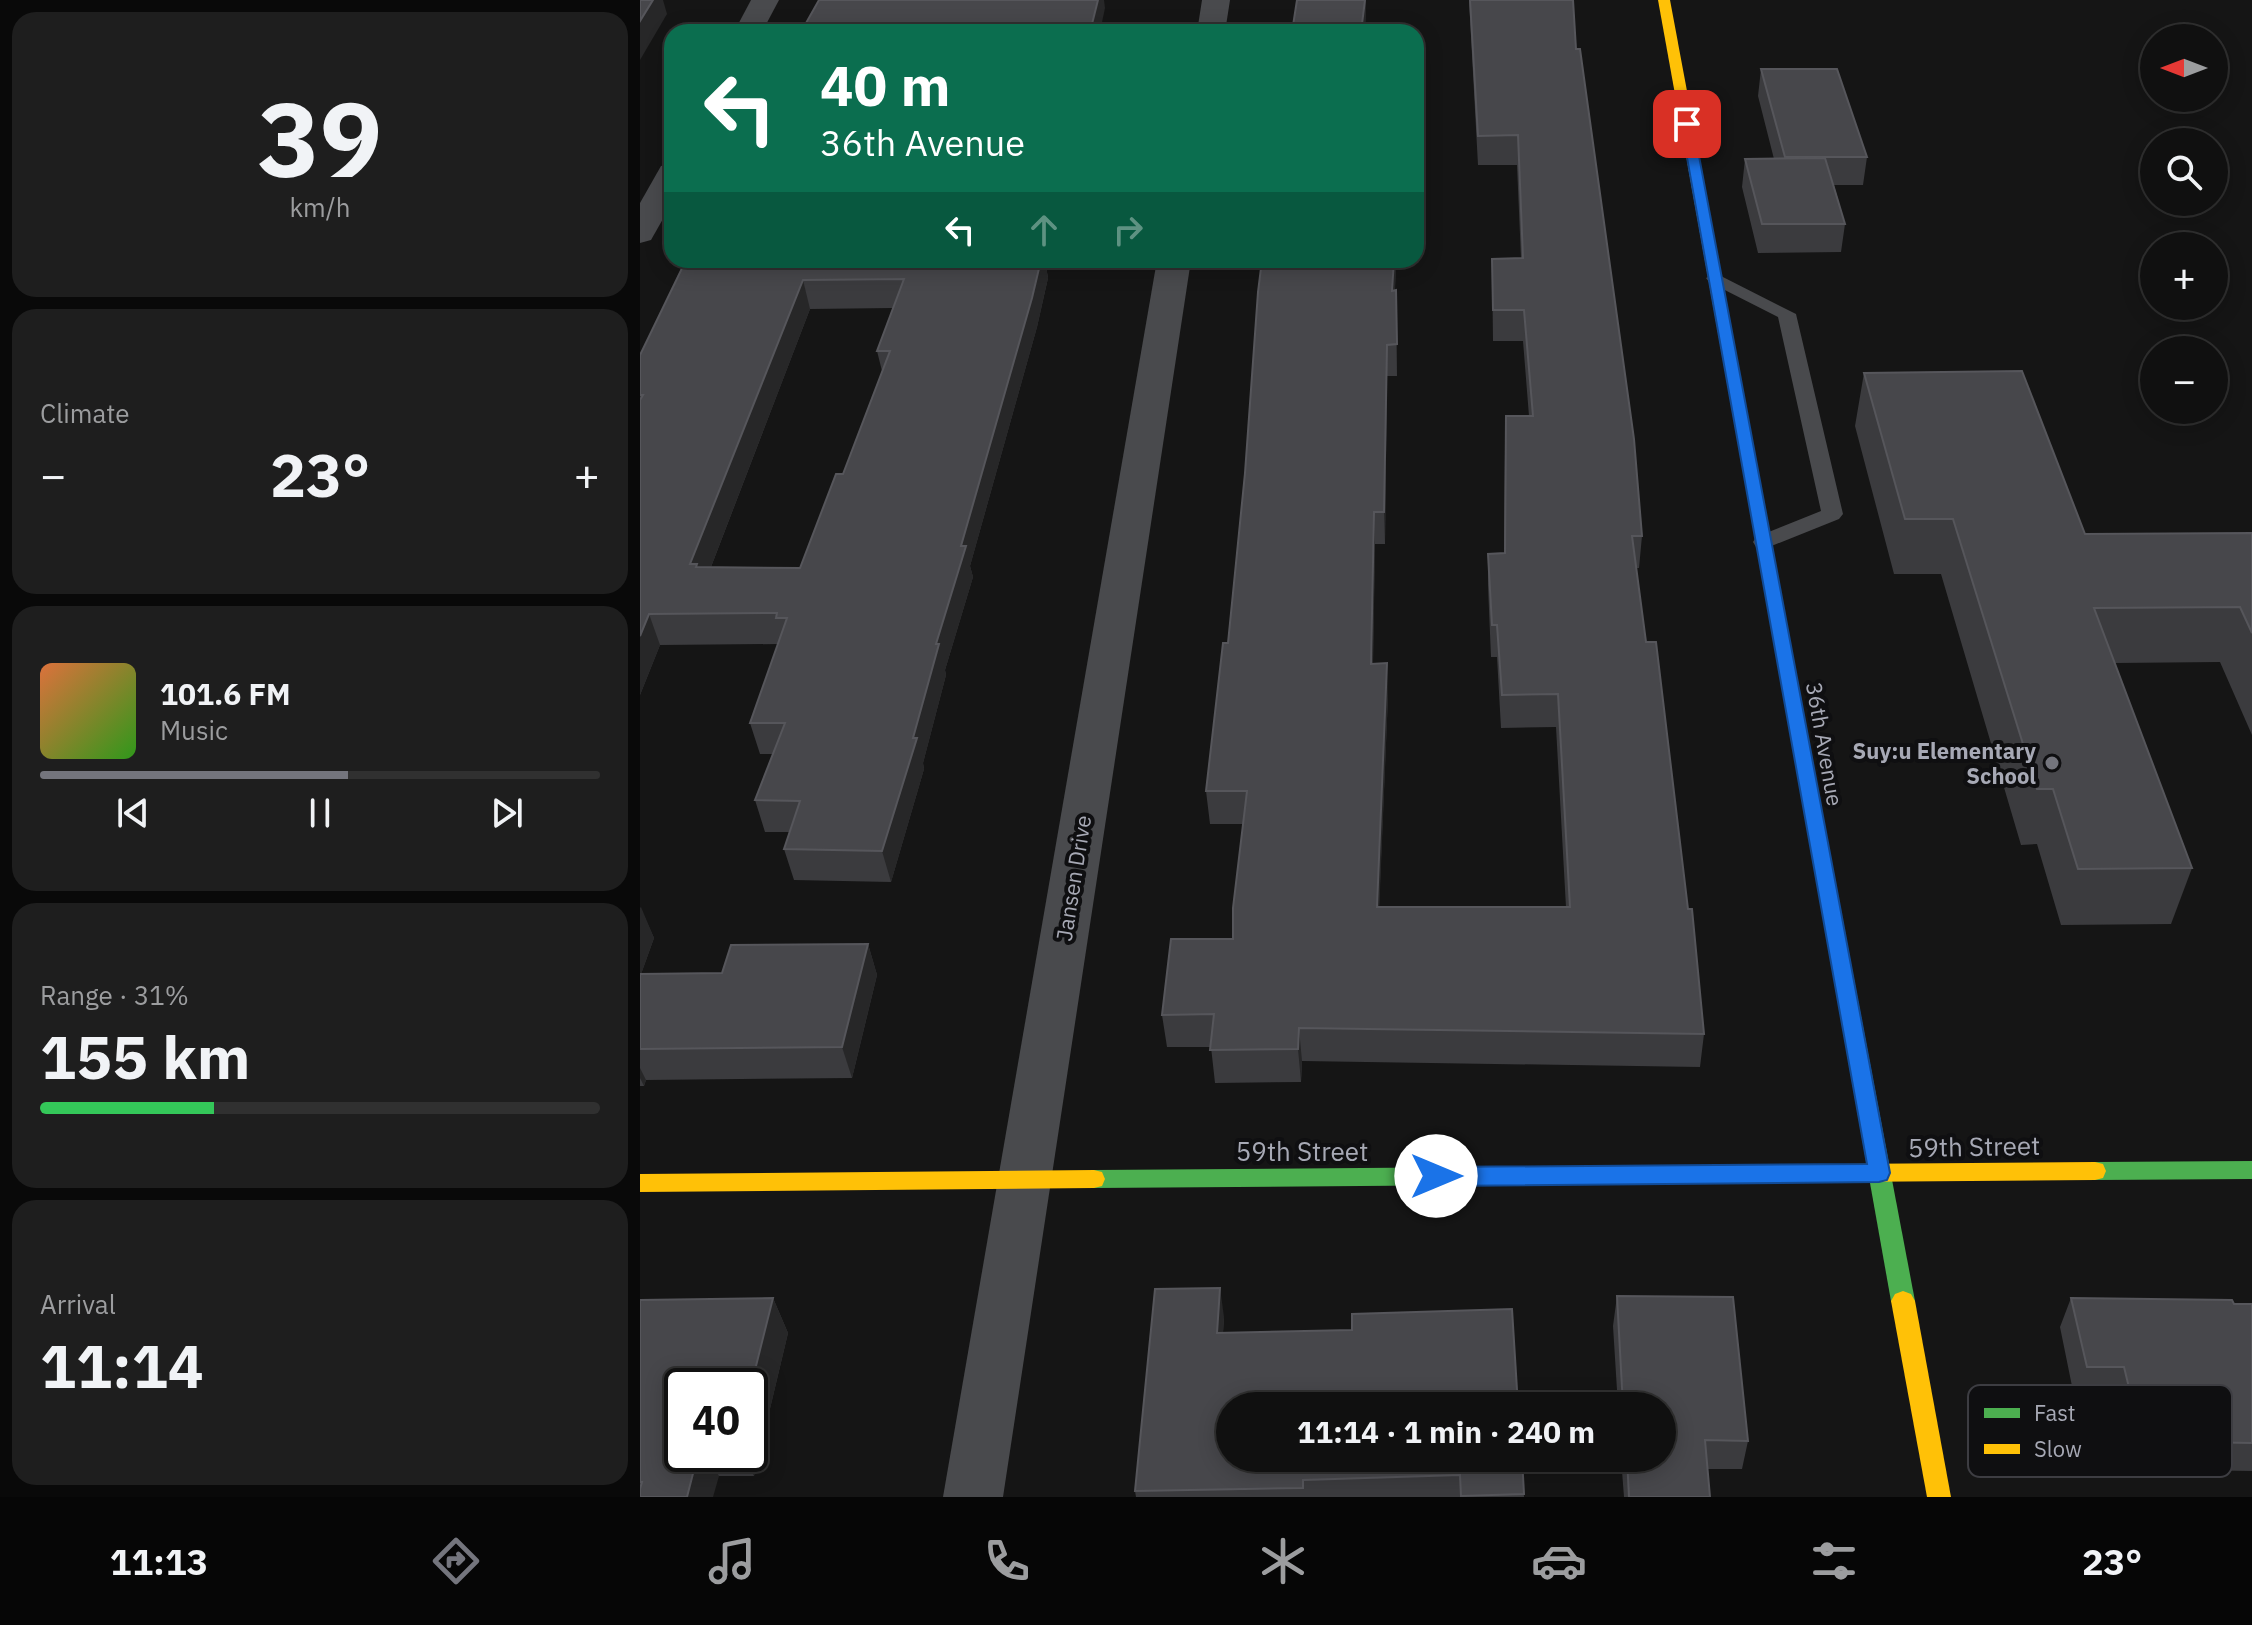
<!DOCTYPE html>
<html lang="en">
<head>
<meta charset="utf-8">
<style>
  body { margin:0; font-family:"IBM Plex Sans",sans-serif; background:#1e1e1e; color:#f1f3f6; height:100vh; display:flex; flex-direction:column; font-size:30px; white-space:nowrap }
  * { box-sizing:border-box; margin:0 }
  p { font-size:26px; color:#9c9d9f }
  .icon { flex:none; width:44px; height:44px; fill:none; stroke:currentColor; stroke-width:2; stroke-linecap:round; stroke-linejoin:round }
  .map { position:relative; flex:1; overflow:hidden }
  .panel { display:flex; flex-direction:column; gap:12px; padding:12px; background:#090909; width:640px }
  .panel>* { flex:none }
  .banner { position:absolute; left:24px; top:24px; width:760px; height:244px; border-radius:24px; box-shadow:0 4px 20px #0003,0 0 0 2px #303030; background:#0b6e4f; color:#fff; overflow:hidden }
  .needle { width:52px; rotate:270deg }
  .buttons { position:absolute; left:1500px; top:24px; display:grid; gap:16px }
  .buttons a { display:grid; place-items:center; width:88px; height:88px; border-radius:50%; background:#101010; box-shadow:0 4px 20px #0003,0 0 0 2px #303030; font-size:40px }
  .speed { position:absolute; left:24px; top:1368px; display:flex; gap:16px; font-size:40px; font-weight:700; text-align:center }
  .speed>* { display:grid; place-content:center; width:104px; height:104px; border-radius:50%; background:#101010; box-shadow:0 4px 20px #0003,0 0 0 2px #303030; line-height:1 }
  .speed .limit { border:4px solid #111; border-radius:12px; background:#fff; color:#111 }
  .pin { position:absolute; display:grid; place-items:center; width:68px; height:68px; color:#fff; margin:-34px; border-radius:16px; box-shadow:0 4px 12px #0006 }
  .me { position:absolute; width:88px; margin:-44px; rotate:90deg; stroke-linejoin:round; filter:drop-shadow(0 0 6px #0008) }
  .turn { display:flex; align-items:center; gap:28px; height:168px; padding:0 24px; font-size:36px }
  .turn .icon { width:104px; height:104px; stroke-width:2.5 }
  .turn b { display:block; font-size:56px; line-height:68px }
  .lanes { display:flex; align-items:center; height:76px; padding:0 24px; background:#0003; justify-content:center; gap:40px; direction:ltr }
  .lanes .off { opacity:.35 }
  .big { font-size:60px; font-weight:800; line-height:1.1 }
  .panel .widget { flex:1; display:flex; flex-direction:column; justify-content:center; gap:12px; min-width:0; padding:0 28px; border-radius:24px; background:#1e1e1e }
  .panel .dial { align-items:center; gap:0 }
  .dial b { font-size:104px; line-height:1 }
  .song { display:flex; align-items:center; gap:24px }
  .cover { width:96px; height:96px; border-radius:12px; background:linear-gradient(135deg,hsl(20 70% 55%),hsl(110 70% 35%)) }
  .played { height:8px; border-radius:4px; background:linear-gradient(90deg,#74757d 55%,#303030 55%) }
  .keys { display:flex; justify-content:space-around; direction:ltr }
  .heat { display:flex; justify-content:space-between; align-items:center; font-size:44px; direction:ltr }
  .charge { height:12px; border-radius:6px; background:linear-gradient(90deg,#34c759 31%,#303030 0) }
  .trip { position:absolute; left:576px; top:1392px; width:460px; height:80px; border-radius:40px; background:#101010; box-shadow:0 4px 20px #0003,0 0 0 2px #303030; font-weight:800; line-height:80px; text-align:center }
  .menu { display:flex; height:128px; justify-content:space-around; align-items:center; background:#060606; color:#9c9d9f }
  .menu .icon { width:56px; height:56px }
  .menu .selected { color:#74757d }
  .menu b { font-size:36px; color:#f1f3f6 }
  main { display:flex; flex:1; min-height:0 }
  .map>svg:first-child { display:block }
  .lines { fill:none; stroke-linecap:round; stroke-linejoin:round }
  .lane { fill:#494a4d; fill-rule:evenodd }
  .street { fill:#494a4d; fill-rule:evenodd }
  .fast { fill:#4caf50; fill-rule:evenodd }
  .slow { fill:#ffc107; fill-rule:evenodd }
  .wall { fill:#3b3b3e; fill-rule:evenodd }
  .shaded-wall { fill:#272728 }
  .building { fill:#47474b; stroke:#56565b; stroke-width:2; fill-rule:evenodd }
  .route { fill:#1a73e8; stroke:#114b97; stroke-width:2 }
  .poi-dot { fill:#74757d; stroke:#0f0f11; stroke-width:3 }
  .labels { text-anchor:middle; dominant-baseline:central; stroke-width:8; stroke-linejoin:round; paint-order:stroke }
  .street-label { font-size:22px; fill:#a7a9b5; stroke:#0f0f11 }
  .poi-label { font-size:22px; font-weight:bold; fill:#a7a9b5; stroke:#0f0f11; text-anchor:end }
  .near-street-label { font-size:26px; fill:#a7a9b5; stroke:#0f0f11 }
  .key { fill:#0f0f11; stroke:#3d3d42; stroke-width:2 }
  .key-label { font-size:22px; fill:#a7a9b5 }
</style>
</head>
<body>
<main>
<section class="panel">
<div class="widget dial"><b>39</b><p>km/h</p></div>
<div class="widget"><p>Climate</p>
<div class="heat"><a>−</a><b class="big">23°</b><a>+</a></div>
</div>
<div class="widget">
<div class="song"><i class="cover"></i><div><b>101.6 FM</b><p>Music</p></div></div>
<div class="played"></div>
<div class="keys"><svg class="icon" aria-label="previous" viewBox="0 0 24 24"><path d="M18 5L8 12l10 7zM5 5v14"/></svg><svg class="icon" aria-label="pause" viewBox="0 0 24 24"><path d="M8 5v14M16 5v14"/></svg><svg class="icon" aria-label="next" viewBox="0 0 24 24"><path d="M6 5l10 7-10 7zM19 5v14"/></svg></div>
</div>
<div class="widget"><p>Range · 31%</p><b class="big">155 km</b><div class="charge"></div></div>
<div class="widget"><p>Arrival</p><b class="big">11:14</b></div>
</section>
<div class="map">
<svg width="1612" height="1497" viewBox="0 0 1612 1497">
  <rect width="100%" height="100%" fill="#151515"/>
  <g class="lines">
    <path class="lane" d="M1075,273L1156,314L1203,514L1199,519L1124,549L1116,547L1113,542L1116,537L1181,511L1138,317L1069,282L1066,278Z"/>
    <g class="street">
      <path d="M111,0H139L122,32H94Z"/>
      <path d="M562,0H590L585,32H557Z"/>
      <path d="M32,164V203L11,240L0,243V203L21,166Z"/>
      <path d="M517,260H551L363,1497H303Z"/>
    </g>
    <g class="fast">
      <path d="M1138,616L1146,621L1275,1301L1271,1308L1263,1311L1255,1308L1251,1301L1130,621Z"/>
      <path d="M1612,1161V1179L1455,1180L1447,1178L1444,1171L1447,1164L1455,1162Z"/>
      <path d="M843,1167L851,1169L854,1176L851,1183L843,1185L454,1188L446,1186L443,1179L446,1172L454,1170Z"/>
    </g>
    <g class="slow">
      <path d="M1018,0H1030L1146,621L1138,626L1130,621Z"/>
      <path d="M1455,1162L1463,1164L1466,1171L1463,1178L1455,1180L843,1185L835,1183L832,1176L835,1169L843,1167Z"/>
      <path d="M454,1170L462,1172L465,1179L462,1186L454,1188L0,1192V1174Z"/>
      <path d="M1263,1291L1271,1294L1275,1301L1311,1497H1287L1251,1301L1255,1294Z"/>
    </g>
  </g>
  <g class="wall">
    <path d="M829,0H933L936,49L1002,536L999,568H996L1006,642L1048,909L1064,1034L1060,1067L662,1061L661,1082L575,1083L571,1047H527L522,1015L593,939L603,824H570L566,791L588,643L605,473L622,260H756L755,290H756L757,376H747L745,544H735L733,664L748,696L739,907H926L916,727L861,728L857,657H851L848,586V554L864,553L865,448L889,416L883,341H853L852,259L881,258L877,165H838Z"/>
    <path d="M1121,69L1227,157L1223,185H1194L1205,224L1201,252L1118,253L1102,187L1105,159H1134L1118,96Z"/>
    <path d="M46,260H408L406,266L408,278L397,327L330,566L333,577L305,670L306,675L283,763L284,769L251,882L154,880L144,849L149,832H125L115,800L133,754H120L110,723L138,644L20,645L0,695V355ZM253,308L237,351L242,371L203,474L160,568L71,567L170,309Z"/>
    <path d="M1224,373L1445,534L1612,533V735L1580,662L1475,663L1552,868L1531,924L1421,925L1397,844L1381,845L1301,574H1254L1215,426Z"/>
    <path d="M0,907L14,938L1,974L82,973L228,944L237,975L212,1078L6,1080L4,1086H0Z"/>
    <path d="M977,1296L1108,1441L1102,1469H1067L1070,1497H984L981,1458H1022V1406H978L973,1326Z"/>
    <path d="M133,1298L148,1333L114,1476H79L0,1497V1300ZM110,1386V1454H42Z"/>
    <path d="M1431,1298L1612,1304V1471L1489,1469L1471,1396H1434L1420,1327Z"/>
    <path d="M584,1317L583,1333L882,1458L884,1497H496L495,1491Z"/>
  </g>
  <g class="shaded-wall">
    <path d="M13,0H23L27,14L0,60V21Z"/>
    <path d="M458,0H464L465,8L460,32H450Z"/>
    <path d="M725,0H726V19L725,32H721Z"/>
    <path d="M400,260H408L406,266L408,278L397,327L330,566L333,577L305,670L306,675L283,763L284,769L251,882L242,851L273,738L321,546Z"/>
    <path d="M754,260H756V269L753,321L752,291Z"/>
    <path d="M163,280L170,309L64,585L50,564Z"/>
    <path d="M747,345V376L745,544L744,512Z"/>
    <path d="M734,512L735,544L732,696L731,664Z"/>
    <path d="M9,614L20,645L0,695V636Z"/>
    <path d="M747,663L748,696L738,939L737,907Z"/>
    <path d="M1,907L14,938L0,977V909Z"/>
    <path d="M228,944L237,975L212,1078L202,1047Z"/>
    <path d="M659,1028L662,1061L661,1082L658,1049Z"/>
    <path d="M0,1068L6,1080L4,1086L0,1078Z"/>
    <path d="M580,1288L584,1317L581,1362L577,1333Z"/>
    <path d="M133,1298L148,1333L114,1476L103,1454H110V1390Z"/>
    <path d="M58,1454H67L79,1476L73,1497H47Z"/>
  </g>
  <g class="building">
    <path d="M0,0H13L0,21Z"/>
    <path d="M179,0H458L450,32H161Z"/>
    <path d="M657,0H725L721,32H652Z"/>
    <path d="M830,0H933L936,49H940L994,439L1002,536H992L1006,642H1016L1048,909H1052L1064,1034L659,1028L658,1049L570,1050L574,1014L522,1015L531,939H593V908L607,791H566L583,643H588L605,473L618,292L622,260H754L752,291L756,290L757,344L747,345L744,512H734L731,664L747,663L737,907H930L918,694L862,695L857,625H852L848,554L865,553L866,416H893L884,310H853L852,259L883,258L878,135L838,136Z"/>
    <path d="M1121,69H1197L1227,157H1145Z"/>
    <path d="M1185,158L1205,224H1122L1105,159Z"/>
    <path d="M46,260H401L392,298L321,546H326L296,644H299L273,738H277L242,851L144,849L160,801L115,800L145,723H110L147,618H136L137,613L9,614L0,636V400L3,395H0V355ZM264,279L237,351H250L203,474H196L160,568L56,567L57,564H50L163,280Z"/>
    <path d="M1382,371L1445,534L1612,533V633L1600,607L1454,608L1552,868L1438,869L1413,789H1397L1313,519H1265L1224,373Z"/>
    <path d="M228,944L202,1047L0,1049V974L82,973L91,945Z"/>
    <path d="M580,1288L577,1333L712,1330V1314L872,1309L878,1406H590V1458H882L884,1494L821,1496L820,1475L663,1480V1488L495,1491L515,1289Z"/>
    <path d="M977,1296L1093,1297L1108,1441L1065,1440L1070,1497H989L987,1458H1022V1406H983Z"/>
    <path d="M133,1298L110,1390V1386H42V1454H58L47,1497H0V1489L2,1482H0V1300Z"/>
    <path d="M1431,1298L1592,1300L1594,1304H1612V1443L1502,1441L1484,1367H1447Z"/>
  </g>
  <path class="route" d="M1047,120L1053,124L1250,1173L1247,1180L1239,1182L796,1186L788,1183L785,1176L788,1170L796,1167L1227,1164L1041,124Z"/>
  <circle class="poi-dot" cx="1412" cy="763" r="8"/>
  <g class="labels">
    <g class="street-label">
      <text transform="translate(1185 744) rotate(80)">36th Avenue</text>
      <text transform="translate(433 878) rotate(-81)">Jansen Drive</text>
    </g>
    <g class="poi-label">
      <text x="1396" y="750">Suy:u Elementary<tspan x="1396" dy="25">School</tspan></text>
    </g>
    <g class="near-street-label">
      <text transform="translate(1334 1146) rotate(-1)">59th Street</text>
      <text x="662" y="1151">59th Street</text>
    </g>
  </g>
  <rect x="1328" y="1385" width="264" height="92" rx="12" class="key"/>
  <rect x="1344" y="1408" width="36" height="10" fill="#4caf50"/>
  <rect x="1344" y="1444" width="36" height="10" fill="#ffc107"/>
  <g class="key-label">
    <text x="1394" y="1421">Fast</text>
    <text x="1394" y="1457">Slow</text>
  </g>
</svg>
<div class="buttons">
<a><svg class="needle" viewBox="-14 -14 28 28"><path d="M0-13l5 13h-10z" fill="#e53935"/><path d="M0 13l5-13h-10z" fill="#9c9d9f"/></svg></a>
<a><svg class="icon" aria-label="search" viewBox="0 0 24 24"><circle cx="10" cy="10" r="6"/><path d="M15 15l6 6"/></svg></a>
<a>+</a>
<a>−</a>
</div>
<div class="speed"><div class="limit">40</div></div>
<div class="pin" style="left:1047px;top:124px;background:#d93025"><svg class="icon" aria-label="arrive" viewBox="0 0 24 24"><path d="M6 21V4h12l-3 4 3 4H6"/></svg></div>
<svg class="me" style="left:796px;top:1176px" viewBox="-20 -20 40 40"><circle r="19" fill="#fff"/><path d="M0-13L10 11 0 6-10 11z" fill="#1a73e8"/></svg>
<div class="trip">11:14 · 1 min · 240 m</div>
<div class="banner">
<div class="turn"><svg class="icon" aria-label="left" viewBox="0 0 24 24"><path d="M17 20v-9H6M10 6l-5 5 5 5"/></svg><div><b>40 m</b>36th Avenue</div></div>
<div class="lanes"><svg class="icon" aria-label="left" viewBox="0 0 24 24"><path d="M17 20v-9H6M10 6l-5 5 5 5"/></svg><svg class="icon off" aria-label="ahead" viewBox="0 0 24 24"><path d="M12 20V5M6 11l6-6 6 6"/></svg><svg class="icon off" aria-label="right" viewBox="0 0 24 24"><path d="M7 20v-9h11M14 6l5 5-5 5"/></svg></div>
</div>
</div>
</main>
<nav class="menu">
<b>11:13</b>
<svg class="icon selected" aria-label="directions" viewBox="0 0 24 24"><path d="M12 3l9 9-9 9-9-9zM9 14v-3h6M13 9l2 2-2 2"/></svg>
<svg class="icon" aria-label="music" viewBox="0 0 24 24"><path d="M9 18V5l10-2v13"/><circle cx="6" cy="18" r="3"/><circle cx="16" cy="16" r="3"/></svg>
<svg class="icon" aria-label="phone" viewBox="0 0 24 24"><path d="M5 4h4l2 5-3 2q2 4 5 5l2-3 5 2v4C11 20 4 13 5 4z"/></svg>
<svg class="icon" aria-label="climate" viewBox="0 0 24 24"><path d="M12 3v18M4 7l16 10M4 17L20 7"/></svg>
<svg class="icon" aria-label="car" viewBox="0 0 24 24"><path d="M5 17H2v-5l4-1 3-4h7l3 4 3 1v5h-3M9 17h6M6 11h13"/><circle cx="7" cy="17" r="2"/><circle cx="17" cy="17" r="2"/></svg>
<svg class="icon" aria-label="filters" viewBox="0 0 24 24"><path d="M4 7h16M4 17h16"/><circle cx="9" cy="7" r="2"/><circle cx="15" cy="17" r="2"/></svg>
<b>23°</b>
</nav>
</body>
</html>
